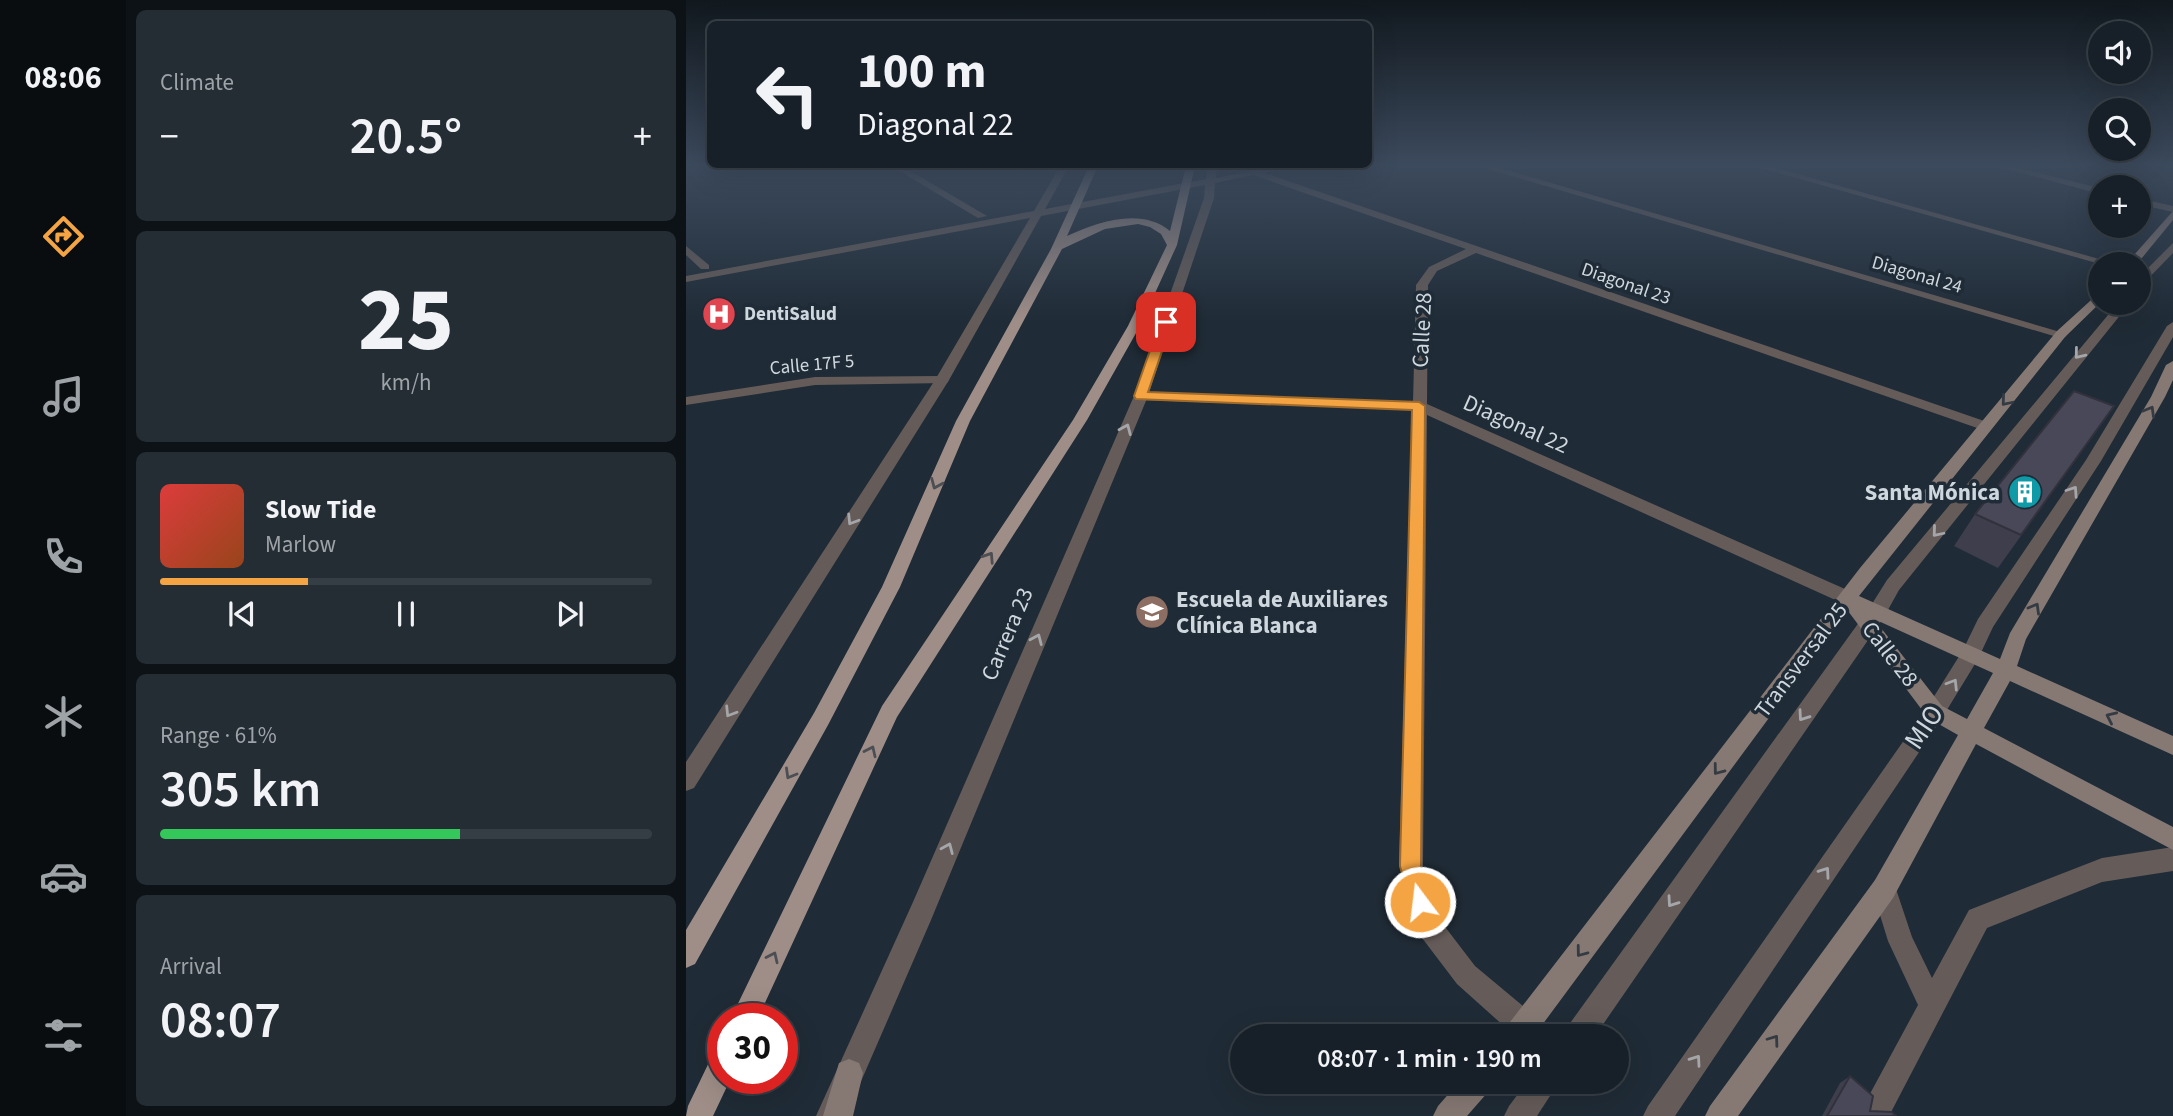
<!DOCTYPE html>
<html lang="en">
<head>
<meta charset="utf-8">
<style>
  body { margin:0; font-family:"Source Sans 3",sans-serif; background:#242d34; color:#f1f3f6; height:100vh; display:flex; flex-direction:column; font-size:26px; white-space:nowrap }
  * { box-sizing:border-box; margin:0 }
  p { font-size:23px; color:#9ea3a8 }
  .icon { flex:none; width:38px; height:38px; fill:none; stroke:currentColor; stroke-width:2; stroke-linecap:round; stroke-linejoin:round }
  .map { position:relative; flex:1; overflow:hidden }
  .sheet { display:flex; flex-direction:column; gap:10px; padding:10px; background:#0d1216; width:560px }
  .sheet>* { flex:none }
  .top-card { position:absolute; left:21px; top:21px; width:665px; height:147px; border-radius:10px; box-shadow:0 7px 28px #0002,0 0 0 2px #363e45; background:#172028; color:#f1f3f6; overflow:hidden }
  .tools { position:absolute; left:1402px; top:21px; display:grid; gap:14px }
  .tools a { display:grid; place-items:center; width:63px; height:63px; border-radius:50%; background:#172028; box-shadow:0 7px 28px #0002,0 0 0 2px #363e45; font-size:35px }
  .speed { position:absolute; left:21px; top:1003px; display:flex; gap:14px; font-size:35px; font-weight:700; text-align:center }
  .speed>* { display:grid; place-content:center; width:91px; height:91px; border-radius:50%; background:#172028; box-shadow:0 7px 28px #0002,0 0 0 2px #363e45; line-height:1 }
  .speed .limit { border:10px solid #d22; background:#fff; color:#111 }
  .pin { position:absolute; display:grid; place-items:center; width:60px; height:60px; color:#fff; margin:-30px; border-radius:14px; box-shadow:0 4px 10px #0006 }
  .me { position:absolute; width:77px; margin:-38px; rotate:345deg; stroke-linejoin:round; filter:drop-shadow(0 0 5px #0008) }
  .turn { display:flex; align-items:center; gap:24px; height:147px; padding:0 35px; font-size:32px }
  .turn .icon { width:91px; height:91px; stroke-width:2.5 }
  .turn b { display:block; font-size:49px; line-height:60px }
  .big { font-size:52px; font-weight:600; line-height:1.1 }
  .sheet .card { flex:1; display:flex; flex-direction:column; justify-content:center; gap:10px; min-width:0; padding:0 24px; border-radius:10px; background:#242d34 }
  .sheet .dial { align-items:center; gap:0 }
  .dial b { font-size:91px; line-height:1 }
  .song { display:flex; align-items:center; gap:21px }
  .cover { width:84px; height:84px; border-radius:10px; background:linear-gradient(135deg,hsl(0 70% 55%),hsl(20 70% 35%)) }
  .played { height:7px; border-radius:4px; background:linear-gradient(90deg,#f4a443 30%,#363e45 30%) }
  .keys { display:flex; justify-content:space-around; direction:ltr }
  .heat { display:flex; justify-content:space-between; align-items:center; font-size:38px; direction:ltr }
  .charge { height:10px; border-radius:5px; background:linear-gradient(90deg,#34c759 61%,#363e45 0) }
  .trip { position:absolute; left:544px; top:1024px; width:399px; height:70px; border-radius:35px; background:#172028; box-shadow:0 7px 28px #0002,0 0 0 2px #363e45; font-weight:600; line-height:70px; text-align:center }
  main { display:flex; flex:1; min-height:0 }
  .tabs { display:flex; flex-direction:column; width:126px; justify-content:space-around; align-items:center; background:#090d10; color:#9ea3a8 }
  .tabs .icon { width:49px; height:49px }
  .tabs .on { color:#f4a443 }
  .tabs b { font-size:32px; color:#f1f3f6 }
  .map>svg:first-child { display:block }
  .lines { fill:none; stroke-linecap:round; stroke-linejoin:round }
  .service { fill:#655c59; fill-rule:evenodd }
  .minor { fill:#655c59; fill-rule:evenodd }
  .tertiary { fill:#655c59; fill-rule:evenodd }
  .secondary { fill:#867974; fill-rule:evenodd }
  .primary { fill:#9f8e88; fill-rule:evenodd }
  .wall { fill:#3e3e4c }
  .building { fill:#484858; stroke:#32323e; stroke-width:2 }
  .oneway { stroke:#a5a6a9 }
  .oneway2 { stroke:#343b42 }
  .oneway3 { stroke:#4c4e53 }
  .route { fill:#f4a443; stroke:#9f6b2c; stroke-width:2 }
  .labels { text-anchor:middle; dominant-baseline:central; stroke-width:7; stroke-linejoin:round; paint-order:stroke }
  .far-street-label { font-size:19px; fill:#cfd7de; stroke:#1f2b36 }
  .far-poi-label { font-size:19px; font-weight:bold; fill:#cfd7de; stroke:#1f2b36; text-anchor:start }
  .street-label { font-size:23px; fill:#cfd7de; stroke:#1f2b36 }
  .poi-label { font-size:23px; font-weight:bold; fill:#cfd7de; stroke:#1f2b36; text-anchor:end }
  .near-street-label { font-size:28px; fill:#cfd7de; stroke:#1f2b36 }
</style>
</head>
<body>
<main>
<nav class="tabs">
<b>08:06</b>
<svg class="icon on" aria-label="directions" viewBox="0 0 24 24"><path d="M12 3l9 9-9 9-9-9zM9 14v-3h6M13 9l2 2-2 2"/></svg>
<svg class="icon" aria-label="music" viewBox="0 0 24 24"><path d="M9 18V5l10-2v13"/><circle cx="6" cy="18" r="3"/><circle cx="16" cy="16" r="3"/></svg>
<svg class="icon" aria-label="phone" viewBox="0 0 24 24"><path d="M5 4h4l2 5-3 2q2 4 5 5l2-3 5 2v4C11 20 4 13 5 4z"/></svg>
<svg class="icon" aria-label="climate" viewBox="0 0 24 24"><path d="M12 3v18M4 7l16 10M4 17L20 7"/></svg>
<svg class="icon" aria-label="car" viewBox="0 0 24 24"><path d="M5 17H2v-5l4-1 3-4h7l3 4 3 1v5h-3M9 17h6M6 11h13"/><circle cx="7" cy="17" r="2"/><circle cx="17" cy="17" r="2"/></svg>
<svg class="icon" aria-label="filters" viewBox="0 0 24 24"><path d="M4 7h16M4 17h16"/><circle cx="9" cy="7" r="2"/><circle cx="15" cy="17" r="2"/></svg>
</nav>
<section class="sheet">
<div class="card"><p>Climate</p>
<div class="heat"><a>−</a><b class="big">20.5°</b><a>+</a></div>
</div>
<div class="card dial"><b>25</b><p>km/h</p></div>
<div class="card">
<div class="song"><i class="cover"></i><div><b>Slow Tide</b><p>Marlow</p></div></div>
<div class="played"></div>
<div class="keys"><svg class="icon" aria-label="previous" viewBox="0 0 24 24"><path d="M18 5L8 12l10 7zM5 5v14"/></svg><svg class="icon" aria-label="pause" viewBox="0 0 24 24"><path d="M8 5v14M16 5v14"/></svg><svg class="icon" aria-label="next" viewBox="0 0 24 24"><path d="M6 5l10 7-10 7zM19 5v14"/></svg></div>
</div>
<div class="card"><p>Range · 61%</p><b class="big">305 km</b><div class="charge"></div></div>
<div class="card"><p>Arrival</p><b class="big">08:07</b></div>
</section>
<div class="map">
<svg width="1487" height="1116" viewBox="0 0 1487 1116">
  <rect width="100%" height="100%" fill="#1f2b36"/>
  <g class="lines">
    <g class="service">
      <path d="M1487,243V253L1452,289V278Z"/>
      <path d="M1432,303H1444L1213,590L1198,617L909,1036H878L882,1026L1184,607L1201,580Z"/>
      <path d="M1487,322V337L1415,461L1307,627L1292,659L1256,718L989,1116H957L962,1106L1242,706L1277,650L1292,619L1400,460L1481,326Z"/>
      <path d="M1487,847V871L1416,882L1301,928L1203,1116H1176L1179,1103L1232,1005L1202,941L1186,889L1189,880L1198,877L1207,880L1226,937L1246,978L1283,910L1416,858Z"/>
      <path d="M841,1082H873L851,1116H818L823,1106Z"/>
    </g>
    <g class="minor">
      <path d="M205,166H216L301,216L292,218Z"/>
      <path d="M792,166H807L1381,334L1379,337H1371Z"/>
      <path d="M1068,166H1083L1431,264H1414Z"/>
      <path d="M1309,166H1325L1414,188V194Z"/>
      <path d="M567,171H573L1304,423L1306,426L1299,430L1294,429L790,253L751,271L742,285L741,404L1168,593L1171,598L1168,603H1156L741,415L737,865L750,915L789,966L849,1016L853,1026L848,1036H829L771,984L730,930L713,865L726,410L455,400L448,396L455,392L727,402L730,285L743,267L780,249L567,175Z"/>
      <path d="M1452,198L1487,206V212L1452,204Z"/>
      <path d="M0,246L23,265V269H15L0,255Z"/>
      <path d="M256,376L263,380L261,383L129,385L0,405V397L129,377Z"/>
    </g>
    <path class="tertiary" d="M374,166H383L359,209L520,179L521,166H531L530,178L591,166H611L529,183L528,198L462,396L245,920L160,1116H130L227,902L448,396L518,198L519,185L355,216L263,380L8,788L0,791V762L249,380L344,218L0,282V276L348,211Z"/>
    <g class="secondary">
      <path d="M1487,211V220L1451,264H1440Z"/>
      <path d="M1414,292V303L1379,337L1173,596L1314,659L1324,633L1465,397L1480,365L1487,361V380L1479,397L1340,639L1331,666L1487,736V755L1324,681L1298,728L1487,827V850L1290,744L1207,898L1052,1116H1019L1024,1106L1189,880L1272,735L1242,718L1162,611L848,1036H817L821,1026L1174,568L1371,331ZM1188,619L1307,673L1281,719L1256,706Z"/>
      <path d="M163,1059L173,1063L177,1073L167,1116H137L153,1063Z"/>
      <path d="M773,1082H806L802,1092L781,1116H747L752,1106Z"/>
    </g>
    <g class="primary">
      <path d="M403,166H412L381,236C412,222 455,207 484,231L500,166H509L491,245L454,326L401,420L211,717L72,1018H45L196,706L387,420L442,326L481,245L475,234L464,227L452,224L419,229L376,249L284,421L214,587L142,725L9,964L0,968V930L128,713L196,587L270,421L365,249Z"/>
      <path d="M37,1050V1078H45L27,1116H0L2,1106L27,1054Z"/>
    </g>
  </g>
  <g class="wall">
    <path d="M1428,406L1312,568L1268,546L1289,514Z"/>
    <path d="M1164,1076L1184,1111L1210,1116H1136L1154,1083Z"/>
  </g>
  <g class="building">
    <path d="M1388,391L1428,406L1335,535L1289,514Z"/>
    <path d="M1164,1076L1187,1096L1184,1111L1206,1112L1210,1116H1141Z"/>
  </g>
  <defs><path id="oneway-chevron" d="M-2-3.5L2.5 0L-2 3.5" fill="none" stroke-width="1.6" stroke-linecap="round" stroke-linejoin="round" transform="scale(1.75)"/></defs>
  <g class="oneway">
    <use href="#oneway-chevron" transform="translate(1393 354) rotate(129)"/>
    <use href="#oneway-chevron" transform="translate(440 429) rotate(-67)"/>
    <use href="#oneway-chevron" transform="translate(1387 491) rotate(-56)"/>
    <use href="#oneway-chevron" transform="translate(166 520) rotate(122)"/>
    <use href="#oneway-chevron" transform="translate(1251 532) rotate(130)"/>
    <use href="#oneway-chevron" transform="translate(351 639) rotate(-67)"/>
    <use href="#oneway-chevron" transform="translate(1267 684) rotate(-58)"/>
    <use href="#oneway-chevron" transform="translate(44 712) rotate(122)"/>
    <use href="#oneway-chevron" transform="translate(1117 716) rotate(125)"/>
    <use href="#oneway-chevron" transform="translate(262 848) rotate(-67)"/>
    <use href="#oneway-chevron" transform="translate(1139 872) rotate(-55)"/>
    <use href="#oneway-chevron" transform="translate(986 902) rotate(125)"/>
    <use href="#oneway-chevron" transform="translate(1010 1060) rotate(-55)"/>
  </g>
  <g class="oneway2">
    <use href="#oneway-chevron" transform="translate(1320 401) rotate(130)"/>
    <use href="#oneway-chevron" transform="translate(1464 411) rotate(-60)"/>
    <use href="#oneway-chevron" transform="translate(1349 608) rotate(-60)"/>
    <use href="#oneway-chevron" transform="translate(1425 717) rotate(-155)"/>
    <use href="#oneway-chevron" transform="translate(1032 770) rotate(127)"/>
    <use href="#oneway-chevron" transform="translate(895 952) rotate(127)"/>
    <use href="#oneway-chevron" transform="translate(1088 1040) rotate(-54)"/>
  </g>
  <g class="oneway3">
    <use href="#oneway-chevron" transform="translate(250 484) rotate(113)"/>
    <use href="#oneway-chevron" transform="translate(303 557) rotate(-57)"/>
    <use href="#oneway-chevron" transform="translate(185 751) rotate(-65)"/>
    <use href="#oneway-chevron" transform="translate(104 774) rotate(120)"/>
    <use href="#oneway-chevron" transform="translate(87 957) rotate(-65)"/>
  </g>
  <linearGradient id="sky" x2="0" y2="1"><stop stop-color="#11181e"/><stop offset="0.51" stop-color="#3c4a5d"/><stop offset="1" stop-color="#3c4a5d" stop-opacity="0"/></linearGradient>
  <rect width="1487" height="323" fill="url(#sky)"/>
  <path class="route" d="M480,318L486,322L462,392L733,402L739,406L735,866L746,902L742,910L734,914L726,910L714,866L726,410L450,399L448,396L474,322Z"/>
  <defs>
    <g id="hospital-disc" transform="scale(1.75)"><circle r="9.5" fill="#e0444e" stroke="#1f2b36"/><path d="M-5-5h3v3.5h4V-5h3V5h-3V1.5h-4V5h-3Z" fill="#fff"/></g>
    <g id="building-disc" transform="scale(1.75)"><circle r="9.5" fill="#0f9aa8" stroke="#1f2b36"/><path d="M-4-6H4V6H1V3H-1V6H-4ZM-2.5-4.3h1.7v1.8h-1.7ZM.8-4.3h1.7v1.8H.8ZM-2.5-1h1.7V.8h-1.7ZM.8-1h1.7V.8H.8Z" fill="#fff"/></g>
    <g id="school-disc" transform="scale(1.75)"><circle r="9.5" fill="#8d6e63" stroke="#1f2b36"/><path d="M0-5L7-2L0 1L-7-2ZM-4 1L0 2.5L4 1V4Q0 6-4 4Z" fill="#fff"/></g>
  </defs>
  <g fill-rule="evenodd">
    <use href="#hospital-disc" x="33" y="314"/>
    <use href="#building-disc" x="1339" y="492"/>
    <use href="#school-disc" x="466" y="612"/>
  </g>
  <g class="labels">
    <g class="far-street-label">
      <text transform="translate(1231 275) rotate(16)">Diagonal 24</text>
      <text transform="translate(940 284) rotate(19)">Diagonal 23</text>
      <text transform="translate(126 365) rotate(-5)">Calle 17F 5</text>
    </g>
    <g class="far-poi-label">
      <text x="58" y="314">DentiSalud</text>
    </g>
    <g class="street-label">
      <text transform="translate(736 330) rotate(-87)">Calle 28</text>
      <text transform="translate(830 424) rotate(24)">Diagonal 22</text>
      <text transform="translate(321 634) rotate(-67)">Carrera 23</text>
      <text transform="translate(1204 654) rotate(52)">Calle 28</text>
      <text transform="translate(1115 660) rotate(-53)">Transversal 25</text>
    </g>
    <g class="poi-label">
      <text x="1314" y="492">Santa Mónica</text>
      <text x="490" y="599" text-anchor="start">Escuela de Auxiliares<tspan x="490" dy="26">Clínica Blanca</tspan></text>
    </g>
    <g class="near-street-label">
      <text transform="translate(1238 727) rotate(-56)">MIO</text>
    </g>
  </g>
</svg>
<div class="tools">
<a><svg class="icon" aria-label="sound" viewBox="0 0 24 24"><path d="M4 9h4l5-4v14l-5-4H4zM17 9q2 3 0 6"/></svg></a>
<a><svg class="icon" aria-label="search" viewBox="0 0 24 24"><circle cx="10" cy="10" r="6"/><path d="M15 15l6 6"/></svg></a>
<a>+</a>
<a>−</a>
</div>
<div class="speed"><div class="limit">30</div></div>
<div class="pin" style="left:480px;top:322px;background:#d93025"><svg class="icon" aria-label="arrive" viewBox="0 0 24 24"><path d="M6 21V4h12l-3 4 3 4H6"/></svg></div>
<svg class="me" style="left:734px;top:902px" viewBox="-20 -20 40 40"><circle r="17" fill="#f4a443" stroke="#fff" stroke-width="3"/><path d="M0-11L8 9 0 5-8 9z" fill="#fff"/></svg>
<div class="trip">08:07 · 1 min · 190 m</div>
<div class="top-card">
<div class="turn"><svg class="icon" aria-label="left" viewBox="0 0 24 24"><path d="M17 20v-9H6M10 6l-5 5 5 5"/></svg><div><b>100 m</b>Diagonal 22</div></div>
</div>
</div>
</main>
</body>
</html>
